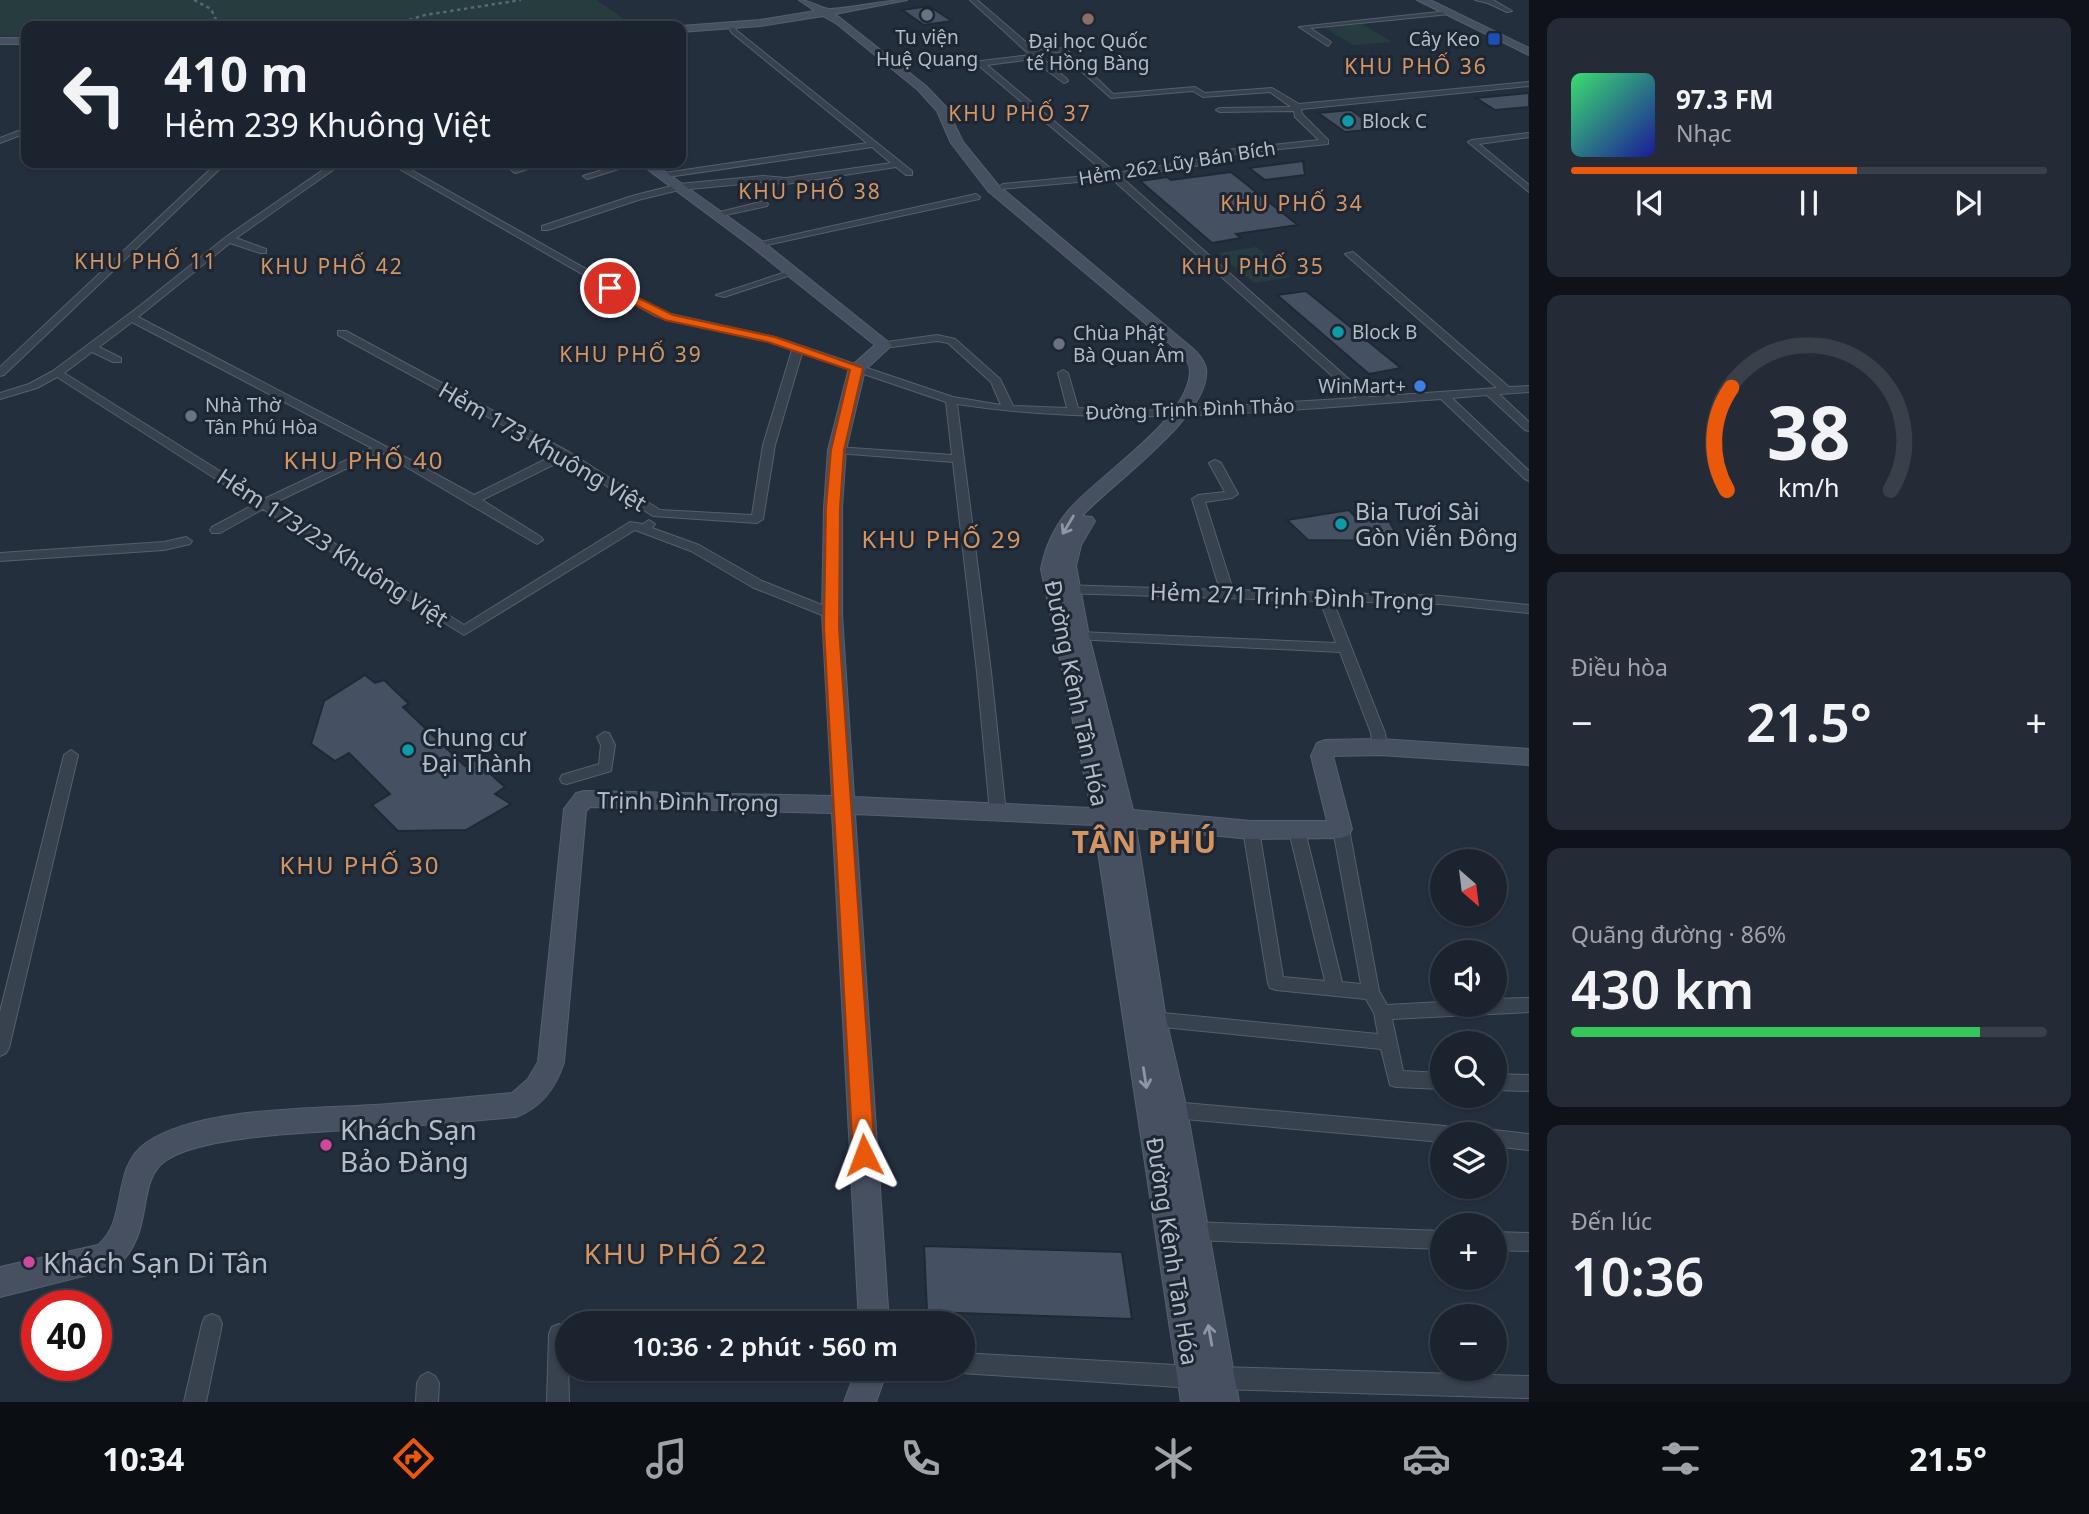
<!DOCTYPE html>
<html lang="vi">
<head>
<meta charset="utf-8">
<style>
  body { margin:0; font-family:"Noto Sans",sans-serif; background:#242b36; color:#f1f3f6; height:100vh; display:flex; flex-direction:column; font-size:26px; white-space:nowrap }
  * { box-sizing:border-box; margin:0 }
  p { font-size:23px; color:#a0a4aa }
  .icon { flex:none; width:38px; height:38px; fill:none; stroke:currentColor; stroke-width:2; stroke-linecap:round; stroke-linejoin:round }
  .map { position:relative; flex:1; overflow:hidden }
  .drawer { display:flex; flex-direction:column; gap:18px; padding:18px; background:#0f1319; width:560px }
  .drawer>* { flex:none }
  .guide { position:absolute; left:21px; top:21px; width:665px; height:147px; border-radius:14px; box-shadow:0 2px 5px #0004,0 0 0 2px #39404a; background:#1b232e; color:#f1f3f6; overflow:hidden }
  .needle { width:46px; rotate:152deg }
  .tools { position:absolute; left:1430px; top:849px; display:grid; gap:14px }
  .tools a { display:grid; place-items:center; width:77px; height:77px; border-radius:50%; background:#1b232e; box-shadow:0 2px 5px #0004,0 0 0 2px #39404a; font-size:35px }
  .speed { position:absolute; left:21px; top:1290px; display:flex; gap:14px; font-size:35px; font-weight:700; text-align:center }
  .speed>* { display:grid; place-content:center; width:91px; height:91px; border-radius:50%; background:#1b232e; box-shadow:0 2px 5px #0004,0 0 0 2px #39404a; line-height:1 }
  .speed .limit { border:10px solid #d22; background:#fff; color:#111 }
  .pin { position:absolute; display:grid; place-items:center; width:60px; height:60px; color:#fff; margin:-30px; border:4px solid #fff; border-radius:50%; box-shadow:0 2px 7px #0007 }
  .me { position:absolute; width:77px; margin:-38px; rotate:357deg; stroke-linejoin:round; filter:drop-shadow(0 0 5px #0008) }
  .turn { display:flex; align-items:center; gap:24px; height:147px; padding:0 28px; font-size:32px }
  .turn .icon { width:91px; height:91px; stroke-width:2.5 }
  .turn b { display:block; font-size:49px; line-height:60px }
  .big { font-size:52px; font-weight:600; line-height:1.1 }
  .drawer .widget { flex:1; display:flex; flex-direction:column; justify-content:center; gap:10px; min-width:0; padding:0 24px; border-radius:14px; background:#242b36 }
  .drawer .dial { align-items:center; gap:0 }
  .dial svg { height:182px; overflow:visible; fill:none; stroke:#39404a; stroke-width:7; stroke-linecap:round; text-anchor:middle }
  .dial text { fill:#f1f3f6; stroke:none }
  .song { display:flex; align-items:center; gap:21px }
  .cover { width:84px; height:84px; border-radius:10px; background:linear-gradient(135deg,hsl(140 70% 55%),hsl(240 70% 35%)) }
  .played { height:7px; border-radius:4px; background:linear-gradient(90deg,#ea580c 60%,#39404a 60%) }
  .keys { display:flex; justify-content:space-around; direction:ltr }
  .heat { display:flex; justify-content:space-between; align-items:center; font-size:38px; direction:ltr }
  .charge { height:10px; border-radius:5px; background:linear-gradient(90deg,#34c759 86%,#39404a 0) }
  .trip { position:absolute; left:555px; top:1311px; width:420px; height:70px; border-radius:35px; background:#1b232e; box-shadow:0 2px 5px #0004,0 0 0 2px #39404a; font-weight:600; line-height:70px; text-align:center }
  .tab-bar { display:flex; height:112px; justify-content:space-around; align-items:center; background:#0b0e12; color:#a0a4aa }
  .tab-bar .icon { width:49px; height:49px }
  .tab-bar .current { color:#ea580c }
  .tab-bar b { font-size:32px; color:#f1f3f6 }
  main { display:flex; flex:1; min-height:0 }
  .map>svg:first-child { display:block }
  .green { fill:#263c3f }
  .building { fill:#455162; stroke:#1f2835; stroke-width:2 }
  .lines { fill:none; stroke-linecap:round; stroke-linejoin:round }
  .street-casing { stroke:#565f6c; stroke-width:2 }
  .secondary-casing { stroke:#565f6c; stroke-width:2 }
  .street { fill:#38414e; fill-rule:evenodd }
  .secondary { fill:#465061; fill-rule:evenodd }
  .rail { stroke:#5a6575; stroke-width:2.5; stroke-dasharray:3.5 3.5; stroke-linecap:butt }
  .oneway { stroke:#8e96a5 }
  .route { fill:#ea580c; stroke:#983908; stroke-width:2 }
  .worship-dot { fill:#6b7280; stroke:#1d2633; stroke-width:2.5 }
  .education-dot { fill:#8d6e63; stroke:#1d2633; stroke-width:2.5 }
  .transit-dot { fill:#1a4fb4; stroke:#1d2633; stroke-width:2.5 }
  .culture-dot { fill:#0f9aa8; stroke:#1d2633; stroke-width:2.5 }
  .shop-dot { fill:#3f7fe0; stroke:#1d2633; stroke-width:2.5 }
  .hotel-dot { fill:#d1479c; stroke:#1d2633; stroke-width:2.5 }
  .labels { text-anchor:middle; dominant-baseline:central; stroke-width:6; stroke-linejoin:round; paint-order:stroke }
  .far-poi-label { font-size:19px; fill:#b4bcc9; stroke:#1d2633; text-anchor:start }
  .far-street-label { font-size:19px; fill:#b4bcc9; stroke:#1d2633 }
  .far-neighbourhood-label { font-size:21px; letter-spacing:2px; fill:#d59563; stroke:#1d2633 }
  .street-label { font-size:23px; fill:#b4bcc9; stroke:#1d2633 }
  .poi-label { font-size:23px; fill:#b4bcc9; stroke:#1d2633; text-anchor:start }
  .neighbourhood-label { font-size:24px; letter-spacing:2px; fill:#d59563; stroke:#1d2633 }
  .near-poi-label { font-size:28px; fill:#b4bcc9; stroke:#1d2633; text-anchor:start }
  .near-neighbourhood-label { font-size:28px; letter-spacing:2px; fill:#d59563; stroke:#1d2633 }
  .district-label { font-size:30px; font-weight:bold; letter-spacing:2px; fill:#d59563; stroke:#1d2633 }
</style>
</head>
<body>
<main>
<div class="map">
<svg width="1529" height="1402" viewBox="0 0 1529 1402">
  <rect width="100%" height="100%" fill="#242f3e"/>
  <g class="green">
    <path d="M0,0H597L625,20L519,26H26V37L0,36Z"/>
    <path d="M1362,24L1392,42L1353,45L1324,27Z"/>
    <path d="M1256,247L1292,277L1254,283L1218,253Z"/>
  </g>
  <g class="building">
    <path d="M929,6L952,21L924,25L902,10Z"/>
    <path d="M1529,93V107L1495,110L1476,98Z"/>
    <path d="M1351,110L1378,129L1345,132L1318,113Z"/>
    <path d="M1303,161L1305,175L1265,180L1249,168Z"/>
    <path d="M1231,172L1298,225L1236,234L1241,238L1212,243L1140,181L1167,177L1171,180Z"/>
    <path d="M1306,291L1401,368L1369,374L1277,295Z"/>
    <path d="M1349,510L1357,519L1387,517L1400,541L1308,540L1287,520Z"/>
    <path d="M365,675L375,683L384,680L409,704L403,707L465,766L475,760L505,787L495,794L511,804L466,830L398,831L372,805L390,794L349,753L335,761L311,744L324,701Z"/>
    <path d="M924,1246L1122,1252L1132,1319L927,1312Z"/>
  </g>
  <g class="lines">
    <g class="street-casing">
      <g id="street">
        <path d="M970,0H977L1035,50L1065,48L1113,94L1195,87L1205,93L1272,88L1299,104L1529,82V86L1301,109L1302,114L1328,140V144L1232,154V158L1228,161L1121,177L1369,397L1497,388L1345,254L1353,252L1509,387L1529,386V392L1499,394L1529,422V431L1525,430L1487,395L1452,398L1529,471V481L1525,479L1441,399C1279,410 1117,429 957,404L991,672L1006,813L1003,817H993L990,813L977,672L953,462L837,453L831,450L837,447L952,455L946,402L802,353L775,445L763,519L757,523L653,516L565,459L482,500L541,537L543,540L537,544L381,452L272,504L464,625L630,522L643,524L649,520L655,524L652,528L699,545L762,581L837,611L839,614L837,617H827L752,587L691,551L635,530L464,635L263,509L220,533H212L210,530L212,527L255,504L57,377L37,388L0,399V393L29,384L53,371L141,305L226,237L333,163H343L236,238L266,249V253H260L230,243L138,317L385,446L474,495L556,454L338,335V331H346L569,452L660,510L752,515L763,445L792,350L768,341L655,316L389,163H399L662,312L775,337L953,397L1001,405L991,382L948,343L937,341L884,348L880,347V343L937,335L955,339L1000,379L1013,406L1067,408L1058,373L1063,370L1068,373L1078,408L1143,411L1357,398L1112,179L1000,189L999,187L1003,184L1107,174L978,65V61H981L1030,55ZM1060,52L1111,98L1193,91L1203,97L1270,92L1291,107L1220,108L1216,110L1220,112L1294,111L1295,117L1319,140L1227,150L1223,152L1224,156L1116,173L987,65L1032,59L1064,83L1068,81L1067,79L1037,54ZM132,322L372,448L264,499L64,373L92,352L113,362H121V358L99,347Z"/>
        <path d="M1475,0H1493L1512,11L1507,12L1488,3Z"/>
        <path d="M1448,11L1450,14L1310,28L1331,42L1328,46L1299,27Z"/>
        <path d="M732,24L737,31L912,171V175H906L896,167L786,184L763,182L679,190L638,200L548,230H542V226L632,196L679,184L763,176L786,178L891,163L872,147L661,178L660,176L664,173L867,143L732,33L728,26Z"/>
        <path d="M26,128V133L0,143V138Z"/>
        <path d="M1529,133V137L1479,144L1529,185V192L1468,142L1472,140Z"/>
        <path d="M217,163H226L4,375L0,376V367Z"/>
        <path d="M535,163H548L515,173L511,170Z"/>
        <path d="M625,163H638L587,179L583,176Z"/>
        <path d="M976,194L980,197L979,199L757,247L752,244Z"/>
        <path d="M764,201L768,204L767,206L716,217L712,214Z"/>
        <path d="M792,270L800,272L724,297L716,295Z"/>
        <path d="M1215,460L1221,463L1238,494L1232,498L1205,502L1233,590L1441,596L1529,605V613L1441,604L1333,601L1385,733L1387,747L1380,752L1373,747L1371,733L1340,652L1074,639L1072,636L1074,633L1079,632L1336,643L1320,601L1062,593L1056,589L1062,585L1220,590L1192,499L1198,495L1225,492L1209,463Z"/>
        <path d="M186,537L192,541L190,544L164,550L0,561V553L164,542Z"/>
        <path d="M604,732L609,733L615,745L611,771L567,784L562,783L560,779L562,775L599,764L601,745L597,737Z"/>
        <path d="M71,750L78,755L9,1048L6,1053L0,1056V1012L64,755Z"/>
        <path d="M1341,823L1346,825L1349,829L1379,991L1387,1005L1442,1002V1004H1494V999L1529,998V1012L1392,1019L1403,1071L1442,1073V1089L1396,1087L1390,1085L1381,1049L1153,1026L1147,1024L1144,1019L1147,1014L1153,1012L1378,1034L1374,1013L1366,999L1276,990L1270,988L1268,983L1243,830L1246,826H1256L1259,830L1283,977L1325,981L1289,831L1292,827H1302L1305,831L1342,982L1361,984L1333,829L1336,825Z"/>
        <path d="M1494,1074L1529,1075V1091L1494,1090Z"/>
        <path d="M1173,1102L1445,1126L1452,1128L1454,1134H1442V1142L1173,1118L1167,1116L1164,1110L1167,1104Z"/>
        <path d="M1494,1130L1529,1134V1150L1494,1146V1134H1487Z"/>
        <path d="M1192,1222L1442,1231V1249L1192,1240L1185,1238L1182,1231L1185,1224Z"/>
        <path d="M1494,1232L1529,1233V1251L1494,1250Z"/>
        <path d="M212,1314L219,1317L222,1324L206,1402H184L202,1324L205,1317Z"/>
        <path d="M559,1324L567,1328L569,1402H547L549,1334L552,1327Z"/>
        <path d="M962,1353L1193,1366L1200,1370L1204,1377L1200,1384L1193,1388L962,1373L954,1368H962Z"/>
        <path d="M1218,1367L1529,1376V1398L1218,1389L1211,1385L1207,1378L1211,1371Z"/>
        <path d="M428,1372L435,1376L439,1383L438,1402H416L417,1383L421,1376Z"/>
      </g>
    </g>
    <g class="secondary-casing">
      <g id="secondary">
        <path d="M799,0C812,0 820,9 830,9C856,8 881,0 907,0L835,14L926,86L946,107L963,142L998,185L1186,343C1194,349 1204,358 1206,369C1212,414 1111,484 1082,516L1092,517L1095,521L1081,545L1076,566L1089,636L1133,810L1251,821H1327L1311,756L1317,743L1325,740L1380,739L1529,749V765L1380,755L1333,756L1352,829L1349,835L1341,838L1251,839L1136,828L1166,1019L1187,1110L1239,1402H1181L1094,825L855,814L889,1323H859L832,813L590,807L586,811L564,1062C556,1088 542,1107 516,1117C472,1121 428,1125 384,1128C333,1132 204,1133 165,1161C134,1184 157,1233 115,1268L0,1297V1267L98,1245C129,1220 110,1168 146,1143C197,1107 312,1109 374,1105C420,1102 466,1097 512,1093L528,1079L538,1062L564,809L576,793L584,791L832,796L822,614L824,508L828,450L849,368L875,345L752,247L639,163H653L762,241L892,345L865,370L846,450L842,508V614L854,797L1091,808L1041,569C1045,548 1054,528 1068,511C1098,475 1190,419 1190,371C1190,361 1182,355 1176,349L988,191L951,143L937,111L918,90L837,24L823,16L760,26L681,32V26L760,20L815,11Z"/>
        <path d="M1417,0H1430L1529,48V55Z"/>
        <rect x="0" y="38" width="26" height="6"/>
        <path d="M857,1368H888L876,1402H844Z"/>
      </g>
    </g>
    <use href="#street" class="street"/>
    <use href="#secondary" class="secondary"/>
    <g class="rail">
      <path d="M194,0L211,9L219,26"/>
      <path d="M389,26L425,15L521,0"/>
    </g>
  </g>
  <defs><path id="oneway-shaft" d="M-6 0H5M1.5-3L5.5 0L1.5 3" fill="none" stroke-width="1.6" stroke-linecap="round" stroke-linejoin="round" transform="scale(1.75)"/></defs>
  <g class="oneway">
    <use href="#oneway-shaft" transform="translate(1068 525) rotate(121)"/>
    <use href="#oneway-shaft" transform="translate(1145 1078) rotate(81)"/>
    <use href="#oneway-shaft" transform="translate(1210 1335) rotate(-100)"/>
  </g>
  <path class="route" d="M610,284L673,315L775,337L863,368L844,450L840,508L839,628L875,1155L871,1162L864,1164L856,1162L853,1155L824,628L826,508L831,450L850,370L768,342L665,320L606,290L605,288Z"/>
  <g class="worship-dot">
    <circle cx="927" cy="15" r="7"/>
    <circle cx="1059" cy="344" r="7"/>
    <circle cx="191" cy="416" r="7"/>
  </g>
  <circle class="education-dot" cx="1088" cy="19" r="7"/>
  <rect class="transit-dot" x="1487" y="32" width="14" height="14" rx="3.5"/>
  <g class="culture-dot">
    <circle cx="1348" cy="121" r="7"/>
    <circle cx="1338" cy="332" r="7"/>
    <circle cx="1341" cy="524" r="7"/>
    <circle cx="408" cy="750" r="7"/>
  </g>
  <circle class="shop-dot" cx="1420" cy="386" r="7"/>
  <g class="hotel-dot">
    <circle cx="326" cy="1145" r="7"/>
    <circle cx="29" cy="1262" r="7"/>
  </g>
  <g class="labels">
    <g class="far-poi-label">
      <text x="927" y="37" text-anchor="middle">Tu viện<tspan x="927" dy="22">Huệ Quang</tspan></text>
      <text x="1480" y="39" text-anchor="end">Cây Keo</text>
      <text x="1088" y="41" text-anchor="middle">Đại học Quốc<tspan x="1088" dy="22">tế Hồng Bàng</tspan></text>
      <text x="1362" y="121">Block C</text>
      <text x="1352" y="332">Block B</text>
      <text x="1073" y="333">Chùa Phật<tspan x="1073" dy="22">Bà Quan Âm</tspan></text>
      <text x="1406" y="386" text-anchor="end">WinMart+</text>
      <text x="205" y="405">Nhà Thờ<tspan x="205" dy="22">Tân Phú Hòa</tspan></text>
    </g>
    <g class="far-street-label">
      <text transform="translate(1177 163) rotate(-9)">Hẻm 262 Lũy Bán Bích</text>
      <text transform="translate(1190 409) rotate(-2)">Đường Trịnh Đình Thảo</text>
    </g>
    <g class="far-neighbourhood-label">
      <text x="1416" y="66">KHU PHỐ 36</text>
      <text x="1020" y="113">KHU PHỐ 37</text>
      <text x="810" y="191">KHU PHỐ 38</text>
      <text x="1292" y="203">KHU PHỐ 34</text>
      <text x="146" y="261">KHU PHỐ 11</text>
      <text x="332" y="266">KHU PHỐ 42</text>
      <text x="1253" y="266">KHU PHỐ 35</text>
      <text x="631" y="354">KHU PHỐ 39</text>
    </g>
    <g class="street-label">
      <text transform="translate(543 446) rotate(30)">Hẻm 173 Khuông Việt</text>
      <text transform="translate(333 547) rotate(33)">Hẻm 173/23 Khuông Việt</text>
      <text transform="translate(1292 596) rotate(2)">Hẻm 271 Trịnh Đình Trọng</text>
      <text transform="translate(1077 693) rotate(78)">Đường Kênh Tân Hóa</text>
      <text transform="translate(688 801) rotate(1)">Trịnh Đình Trọng</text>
      <text transform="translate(1173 1251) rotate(81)">Đường Kênh Tân Hóa</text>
    </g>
    <g class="poi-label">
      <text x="1355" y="511">Bia Tươi Sài<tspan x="1355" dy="26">Gòn Viễn Đông</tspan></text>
      <text x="422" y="737">Chung cư<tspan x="422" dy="26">Đại Thành</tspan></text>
    </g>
    <g class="neighbourhood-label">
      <text x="364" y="459">KHU PHỐ 40</text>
      <text x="942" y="538">KHU PHỐ 29</text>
      <text x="360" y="864">KHU PHỐ 30</text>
    </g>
    <g class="near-poi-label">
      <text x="340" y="1129">Khách Sạn<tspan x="340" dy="32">Bảo Đăng</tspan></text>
      <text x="43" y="1262">Khách Sạn Di Tân</text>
    </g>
    <g class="near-neighbourhood-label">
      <text x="676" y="1253">KHU PHỐ 22</text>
    </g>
    <g class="district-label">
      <text x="1145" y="841">TÂN PHÚ</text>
    </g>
  </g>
</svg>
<div class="tools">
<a><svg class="needle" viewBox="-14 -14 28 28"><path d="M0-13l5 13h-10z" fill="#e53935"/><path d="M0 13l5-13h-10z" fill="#a0a4aa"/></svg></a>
<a><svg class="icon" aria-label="sound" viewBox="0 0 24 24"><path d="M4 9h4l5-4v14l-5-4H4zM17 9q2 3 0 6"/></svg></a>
<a><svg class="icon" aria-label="search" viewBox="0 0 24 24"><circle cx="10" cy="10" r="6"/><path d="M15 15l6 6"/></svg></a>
<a><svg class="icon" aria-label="layers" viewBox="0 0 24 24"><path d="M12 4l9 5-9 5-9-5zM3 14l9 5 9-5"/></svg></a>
<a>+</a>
<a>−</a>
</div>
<div class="speed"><div class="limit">40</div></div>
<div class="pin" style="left:610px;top:288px;background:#d93025"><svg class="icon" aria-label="arrive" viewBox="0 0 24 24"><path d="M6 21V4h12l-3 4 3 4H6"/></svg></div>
<svg class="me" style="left:864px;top:1155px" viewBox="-20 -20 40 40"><path d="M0-17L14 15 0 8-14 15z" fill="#ea580c" stroke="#fff" stroke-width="4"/></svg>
<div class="trip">10:36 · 2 phút · 560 m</div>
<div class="guide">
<div class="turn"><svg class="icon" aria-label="left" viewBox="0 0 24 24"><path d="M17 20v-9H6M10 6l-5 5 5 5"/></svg><div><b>410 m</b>Hẻm 239 Khuông Việt</div></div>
</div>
</div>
<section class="drawer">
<div class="widget">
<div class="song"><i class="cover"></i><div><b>97.3 FM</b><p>Nhạc</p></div></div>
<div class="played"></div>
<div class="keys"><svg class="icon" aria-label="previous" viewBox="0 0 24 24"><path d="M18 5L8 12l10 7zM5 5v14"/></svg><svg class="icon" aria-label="pause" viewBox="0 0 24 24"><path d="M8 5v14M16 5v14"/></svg><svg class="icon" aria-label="next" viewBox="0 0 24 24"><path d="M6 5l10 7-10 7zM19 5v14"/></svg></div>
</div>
<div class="widget dial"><svg viewBox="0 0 100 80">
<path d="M14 69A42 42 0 1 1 86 69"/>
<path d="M14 69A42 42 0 0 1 16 24" stroke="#ea580c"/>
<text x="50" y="56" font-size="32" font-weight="700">38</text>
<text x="50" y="72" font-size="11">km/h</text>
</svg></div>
<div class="widget"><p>Điều hòa</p>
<div class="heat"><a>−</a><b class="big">21.5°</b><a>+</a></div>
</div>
<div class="widget"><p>Quãng đường · 86%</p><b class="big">430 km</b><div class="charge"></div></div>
<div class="widget"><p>Đến lúc</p><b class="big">10:36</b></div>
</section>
</main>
<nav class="tab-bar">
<b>10:34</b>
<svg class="icon current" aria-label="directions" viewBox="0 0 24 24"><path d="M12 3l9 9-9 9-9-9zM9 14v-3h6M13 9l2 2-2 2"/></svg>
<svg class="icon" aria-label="music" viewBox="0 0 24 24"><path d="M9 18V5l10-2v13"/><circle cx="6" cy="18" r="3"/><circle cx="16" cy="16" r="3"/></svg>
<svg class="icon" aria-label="phone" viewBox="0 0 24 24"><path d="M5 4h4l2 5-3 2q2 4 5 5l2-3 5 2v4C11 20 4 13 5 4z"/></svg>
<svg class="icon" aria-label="climate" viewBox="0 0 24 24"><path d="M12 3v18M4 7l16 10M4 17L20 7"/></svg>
<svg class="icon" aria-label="car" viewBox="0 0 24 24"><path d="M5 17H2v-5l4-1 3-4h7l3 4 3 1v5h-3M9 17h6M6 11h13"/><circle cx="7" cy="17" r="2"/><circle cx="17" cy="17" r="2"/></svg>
<svg class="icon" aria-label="filters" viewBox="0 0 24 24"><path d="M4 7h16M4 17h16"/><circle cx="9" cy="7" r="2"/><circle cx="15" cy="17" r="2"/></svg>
<b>21.5°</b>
</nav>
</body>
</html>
